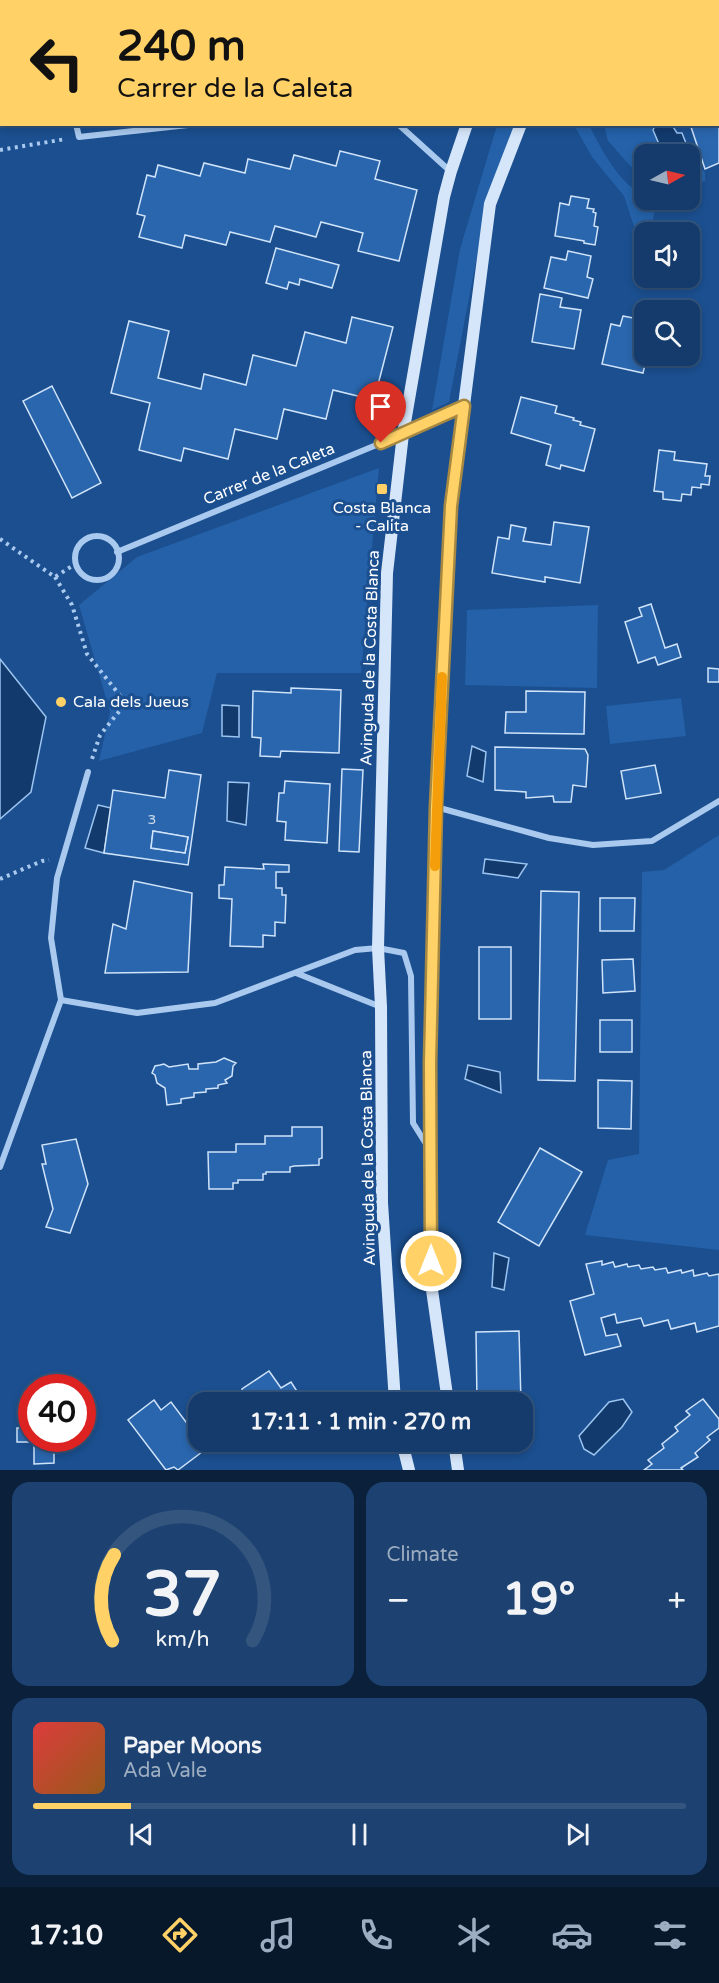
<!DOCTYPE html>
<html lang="en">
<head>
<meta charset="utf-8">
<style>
  body { margin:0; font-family:"Varela Round",sans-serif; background:#1d4271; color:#f1f3f6; height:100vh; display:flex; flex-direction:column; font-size:22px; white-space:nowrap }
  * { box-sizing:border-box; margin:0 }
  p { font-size:20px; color:#9dadc1 }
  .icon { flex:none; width:33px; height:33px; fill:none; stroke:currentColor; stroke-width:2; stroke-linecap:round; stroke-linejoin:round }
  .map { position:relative; height:1470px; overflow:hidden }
  .panel { display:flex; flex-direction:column; gap:12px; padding:12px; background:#0b203b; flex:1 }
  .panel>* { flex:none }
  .banner { position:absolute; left:0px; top:0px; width:720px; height:126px; box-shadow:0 3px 9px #0003,0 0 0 2px #33557e; background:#ffd166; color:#111; overflow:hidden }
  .needle { width:39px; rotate:82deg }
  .buttons { position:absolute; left:634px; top:144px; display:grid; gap:12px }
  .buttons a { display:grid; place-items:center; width:66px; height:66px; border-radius:12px; background:#143b6b; box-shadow:0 3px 9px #0003,0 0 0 2px #33557e; font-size:30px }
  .speed { position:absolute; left:18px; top:1374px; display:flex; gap:12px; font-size:30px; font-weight:700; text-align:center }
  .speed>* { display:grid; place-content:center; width:78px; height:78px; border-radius:50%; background:#143b6b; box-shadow:0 3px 9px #0003,0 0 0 2px #33557e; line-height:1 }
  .speed .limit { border:9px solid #d22; background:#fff; color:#111 }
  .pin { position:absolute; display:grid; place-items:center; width:51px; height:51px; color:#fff; margin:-62px -26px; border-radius:50% 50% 50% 0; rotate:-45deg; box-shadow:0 0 6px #0007 }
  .pin .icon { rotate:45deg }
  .me { position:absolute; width:66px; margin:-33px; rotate:0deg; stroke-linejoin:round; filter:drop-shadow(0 0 4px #0008) }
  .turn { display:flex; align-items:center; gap:21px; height:126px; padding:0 18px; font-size:27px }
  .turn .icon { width:78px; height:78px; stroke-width:2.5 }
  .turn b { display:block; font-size:42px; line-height:51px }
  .big { font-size:45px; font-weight:800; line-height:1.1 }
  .panel .tile { flex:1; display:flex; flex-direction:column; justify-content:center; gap:9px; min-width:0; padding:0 21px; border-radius:18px; background:#1d4271 }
  .panel .dial { align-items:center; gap:0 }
  .dial svg { height:156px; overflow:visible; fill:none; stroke:#33557e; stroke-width:7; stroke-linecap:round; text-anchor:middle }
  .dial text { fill:#f1f3f6; stroke:none }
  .song { display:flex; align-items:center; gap:18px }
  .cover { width:72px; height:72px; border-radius:9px; background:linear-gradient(135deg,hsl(0 70% 55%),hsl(30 70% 35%)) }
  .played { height:6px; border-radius:3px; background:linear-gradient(90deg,#ffd166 15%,#33557e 15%) }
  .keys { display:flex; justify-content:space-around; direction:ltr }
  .heat { display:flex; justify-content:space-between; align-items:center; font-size:33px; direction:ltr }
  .panel .tiles { flex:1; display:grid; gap:12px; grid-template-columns:1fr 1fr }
  .tile:last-child { grid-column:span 2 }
  .trip { position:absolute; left:188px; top:1392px; width:345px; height:60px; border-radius:18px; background:#143b6b; box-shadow:0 3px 9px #0003,0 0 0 2px #33557e; font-weight:800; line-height:60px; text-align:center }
  .dock { display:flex; height:96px; justify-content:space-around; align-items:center; background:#08182b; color:#9dadc1 }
  .dock .icon { width:42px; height:42px }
  .dock .active { color:#ffd166 }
  .dock b { font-size:27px; color:#f1f3f6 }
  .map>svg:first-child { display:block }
  .green { fill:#2461a8 }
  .water { fill:#123a6d; stroke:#9cc4f0; stroke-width:1.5 }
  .building { fill:#2a66ad; stroke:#cfe3fa; stroke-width:1.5; fill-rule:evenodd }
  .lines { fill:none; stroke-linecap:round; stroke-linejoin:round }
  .path { stroke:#a9c9ee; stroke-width:4; stroke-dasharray:3 4.5; stroke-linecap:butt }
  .street { stroke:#a9c9ee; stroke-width:6 }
  .secondary { stroke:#d6e6fa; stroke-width:12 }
  .route-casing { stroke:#a68842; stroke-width:15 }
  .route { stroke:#ffd166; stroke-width:10 }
  .slow { stroke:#f59e0b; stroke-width:10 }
  .poi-dot { fill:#ffd166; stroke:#1b4f8f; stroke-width:2 }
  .labels { text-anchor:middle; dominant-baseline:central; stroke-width:6; stroke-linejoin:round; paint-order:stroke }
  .number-label { font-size:14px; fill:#cad9ea }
  .street-label { font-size:16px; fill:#fff; stroke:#1b4f8f }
  .poi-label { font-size:16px; fill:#fff; stroke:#1b4f8f }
</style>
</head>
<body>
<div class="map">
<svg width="719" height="1470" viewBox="0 0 719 1470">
  <rect width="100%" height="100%" fill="#1b4f8f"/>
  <g class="green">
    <path d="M497,125H516L485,215L449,402L432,410L460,249Z"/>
    <path d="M574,125H589C602,150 618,183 645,196V200L657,201L650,232H645V260L624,196L592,157Z"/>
    <path d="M604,125H655L652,128L667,154H645V180L642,179L608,141Z"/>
    <path d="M691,158L705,172V181L690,185Z"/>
    <path d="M379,468L361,673H217L202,733L99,761L110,712L79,605L137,557Z"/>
    <path d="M598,605L597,688L465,685L467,610Z"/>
    <path d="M681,698L686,736L610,744L606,706Z"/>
    <path d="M719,835V1250L585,1235L608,1160L639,1154L642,872L664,870Z"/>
  </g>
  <g class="water">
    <path d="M656,124L672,125L677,133H682L691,156L690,154H667L659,144L653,130Z"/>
    <path d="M0,659L46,717L31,792L0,819Z"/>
    <path d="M222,705L239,706V737L222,736Z"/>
    <path d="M472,746L486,752L483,782L467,776Z"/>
    <path d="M228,782L249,783L246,825L227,821Z"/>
    <path d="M98,805L111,808L104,853L85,848Z"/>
    <path d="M485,859L527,864L518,878L483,873Z"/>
    <path d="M468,1065L500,1072L501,1093L465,1079Z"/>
    <path d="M494,1253L509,1258L504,1290L492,1287Z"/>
    <path d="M623,1399L632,1412L622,1427L594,1455L584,1449L579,1436L609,1402Z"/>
  </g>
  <g class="building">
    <path d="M71,0H154L156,2H71Z"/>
    <path d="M355,0H391L390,2Z"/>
    <path d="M413,0H455L457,2H414Z"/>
    <path d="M719,79V163L705,169L690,124H718Z"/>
    <path d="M340,151L380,161L375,179L417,190L399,261L358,251L363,233L321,222L316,237L275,226L270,242L230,232L226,245L185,235L182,248L139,237L145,216L137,214L147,175L155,177L158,165L200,176L204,163L245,173L248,159L290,169L294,155L336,166Z"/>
    <path d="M571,196L589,199L587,208L594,209L593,212L596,213L594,226L598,227L595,245L584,243V241L555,236L560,203L569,205Z"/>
    <path d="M276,248L339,265L332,288L300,279L299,285L289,282L287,289L266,283Z"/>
    <path d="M568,251L591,256L587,277L593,279L588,298L544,288L551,257L566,260Z"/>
    <path d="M540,294L562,298L560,307L581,310L574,349L532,342Z"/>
    <path d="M623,316L644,320L642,329L645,330V356H647L643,373L602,364L611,324L620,326Z"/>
    <path d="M352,317L393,327L374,400L333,390L326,419L284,409L277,439L235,429L228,459L184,448L181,461L139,450L150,403L111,393L129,321L169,331L158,378L201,389L204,374L246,385L253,355L296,366L305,332L346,343Z"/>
    <path d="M52,386L101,483L72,498L23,401Z"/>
    <path d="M521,397L557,406L555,413L574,418L573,420L581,422L580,425L595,429L584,471L561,465L560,469L546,465L551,445L511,433Z"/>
    <path d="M659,450L675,452L674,460L707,464L705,476H710L709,485L701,484V488L692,487L691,495L682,494L681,501L663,499V492L654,491Z"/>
    <path d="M554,522L589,527L580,583L545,577V582L492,573L498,537L509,539L511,525L526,528L523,541L551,545Z"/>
    <path d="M651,604L665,648L677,644L681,657L658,665L655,657L638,663L625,622L642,616L639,608Z"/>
    <path d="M708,668L719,669V682H708Z"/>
    <path d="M291,688L341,690L339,753L281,751L280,757L260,756L261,738L252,737L253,691L291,693Z"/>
    <path d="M526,691L585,692L584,734L505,733L506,712H526Z"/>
    <path d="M495,747L585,749L588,755L586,787L573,785L571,802H554L553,796L526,798V792L495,790Z"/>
    <path d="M655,765L661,793L626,799L621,771Z"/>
    <path d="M342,769L363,770L359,852L339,851Z"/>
    <path d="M169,770L201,775L188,865L104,853L113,790L165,798ZM153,831L188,837L185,853L151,848Z"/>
    <path d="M285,781L330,784L327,843L285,840L286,822L277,821L279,793H284Z"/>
    <path d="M153,831L188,837L185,853L151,848Z"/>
    <path d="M263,864L289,865V872H276V888H282V895H286L285,923L275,922V936L263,935V947L230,946L232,899L219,898V885H224L225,867L264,869Z"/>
    <path d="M134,881L192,893L188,972L105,973L113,924L126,929Z"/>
    <path d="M541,891L579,892L575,1081L538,1080Z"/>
    <path d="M600,898H635L634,931H600Z"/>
    <rect x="479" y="947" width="32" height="72"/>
    <path d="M633,959L635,991L603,993L602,960Z"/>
    <rect x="600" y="1020" width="32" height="32"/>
    <path d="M224,1058L236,1063L233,1066L232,1076L225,1080L227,1083L218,1085V1088L206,1089V1092L194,1093V1097L181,1099V1103L167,1105L165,1088L157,1083L155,1075L152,1073L155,1066L160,1065L164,1064L169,1067L188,1064L189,1069H198V1064L216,1062Z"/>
    <path d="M598,1080L632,1081L631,1129L598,1128Z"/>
    <path d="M292,1127H322V1158L319,1159V1165L294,1166L290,1167V1172H266V1174H263V1180H238V1183H233V1189H209L208,1152H236V1144H265V1136H292Z"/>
    <path d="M76,1139L88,1184L70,1233L46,1227L53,1209L42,1164H46L42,1145Z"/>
    <path d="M540,1148L582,1172L539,1246L498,1222Z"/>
    <path d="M602,1261V1265L613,1262L615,1267L627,1264L628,1267L639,1265L641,1269L653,1267L655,1270L666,1268L668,1273L681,1270L682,1273L693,1270L694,1276L707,1273L709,1276L719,1274V1326L697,1332L695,1323L671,1329L668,1320L644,1326L641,1318L617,1323L615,1314L601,1318L606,1336L617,1334L621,1346L585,1355L570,1301L594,1294L586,1264Z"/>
    <path d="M519,1331L521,1402H477L476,1332Z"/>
    <path d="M269,1371L281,1388L291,1382L304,1402H242V1389Z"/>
    <path d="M703,1399L719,1419V1428L707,1437L710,1440L695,1453L698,1457L681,1468L683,1470H644L652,1464L648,1460L664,1448L662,1444L678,1431L675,1427L690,1415L686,1411Z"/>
    <path d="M154,1400L161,1410L171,1402L198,1438V1442H200L206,1449L178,1470L174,1467L166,1470L128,1420Z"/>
    <path d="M29,1406H32V1438H54V1463L34,1464V1442H17V1428H30Z"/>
    <path d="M269,1442H283L273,1448Z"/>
  </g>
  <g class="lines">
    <g class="path">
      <path d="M0,150L66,139"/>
      <path d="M0,539L55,577L75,564"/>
      <path d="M55,577L72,605L87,654L126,703L100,735L92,759"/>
      <path d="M0,879L42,861L49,860"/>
    </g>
    <g class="street">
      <path d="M47,0V2"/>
      <path d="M76,124L79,137L197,124"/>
      <path d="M398,124L450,171"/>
      <circle cx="97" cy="558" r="22"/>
      <path d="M117,552L403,434L463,407"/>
      <path d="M436,807L549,838L593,845L652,841L719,801"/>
      <path d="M296,973L381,1007"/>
      <path d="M61,1000L137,1013L215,1003L355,950L378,948L404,953L411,976L413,1123L428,1147"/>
      <path d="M0,1167L61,1000L51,938L57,878L88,772"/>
    </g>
    <g class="secondary">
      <path d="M512,2V0"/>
      <path d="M568,2V0"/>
      <path d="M395,1402L382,1203L381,1007L378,948L387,573L403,434L444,197L451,171L467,124"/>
      <path d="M448,1402L431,1283L430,1063L436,807L451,506L490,204L521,124"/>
      <path d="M402,1442L409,1470"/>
      <path d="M454,1442L458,1470"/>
    </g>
  </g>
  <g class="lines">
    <g class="route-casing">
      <path id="route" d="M381,443L464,406L451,506L436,807L430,1063L431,1261"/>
    </g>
    <use href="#route" class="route"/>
    <path class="slow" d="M435,866L442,677"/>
  </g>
  <g class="poi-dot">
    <rect x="376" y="483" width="12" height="12" rx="3"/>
    <circle cx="61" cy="702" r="6"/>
  </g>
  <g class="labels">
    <g class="number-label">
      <text x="152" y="819">3</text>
    </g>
    <g class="street-label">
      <text transform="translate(269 474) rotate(-22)">Carrer de la Caleta</text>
      <text transform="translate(370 658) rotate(-88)">Avinguda de la Costa Blanca</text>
      <text transform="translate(368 1158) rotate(-91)">Avinguda de la Costa Blanca</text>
    </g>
    <g class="poi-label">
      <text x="382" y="508">Costa Blanca<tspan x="382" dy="18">- Calita</tspan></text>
      <text x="73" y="702" text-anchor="start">Cala dels Jueus</text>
    </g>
  </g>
</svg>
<div class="buttons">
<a><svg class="needle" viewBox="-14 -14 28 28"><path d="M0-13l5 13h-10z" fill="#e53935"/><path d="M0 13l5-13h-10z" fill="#9dadc1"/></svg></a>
<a><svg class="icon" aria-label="sound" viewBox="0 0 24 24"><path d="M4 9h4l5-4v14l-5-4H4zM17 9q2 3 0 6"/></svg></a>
<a><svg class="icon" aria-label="search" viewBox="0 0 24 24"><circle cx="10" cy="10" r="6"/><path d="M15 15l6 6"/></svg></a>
</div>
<div class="speed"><div class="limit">40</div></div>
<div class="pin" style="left:381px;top:443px;background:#d93025"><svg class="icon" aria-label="arrive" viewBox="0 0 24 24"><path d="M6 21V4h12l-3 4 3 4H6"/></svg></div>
<svg class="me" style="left:431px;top:1261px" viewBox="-20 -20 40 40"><circle r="17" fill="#ffd166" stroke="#fff" stroke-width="3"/><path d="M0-11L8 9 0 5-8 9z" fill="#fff"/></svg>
<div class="trip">17:11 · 1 min · 270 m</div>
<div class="banner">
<div class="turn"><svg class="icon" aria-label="left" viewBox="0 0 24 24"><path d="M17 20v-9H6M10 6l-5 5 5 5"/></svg><div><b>240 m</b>Carrer de la Caleta</div></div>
</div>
</div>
<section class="panel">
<div class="tiles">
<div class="tile dial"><svg viewBox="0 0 100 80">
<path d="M14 69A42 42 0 1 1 86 69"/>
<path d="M14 69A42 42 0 0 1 15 25" stroke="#ffd166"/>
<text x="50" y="56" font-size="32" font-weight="700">37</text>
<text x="50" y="72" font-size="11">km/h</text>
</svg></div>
<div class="tile"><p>Climate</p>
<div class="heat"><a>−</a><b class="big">19°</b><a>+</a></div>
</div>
<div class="tile">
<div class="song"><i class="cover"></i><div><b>Paper Moons</b><p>Ada Vale</p></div></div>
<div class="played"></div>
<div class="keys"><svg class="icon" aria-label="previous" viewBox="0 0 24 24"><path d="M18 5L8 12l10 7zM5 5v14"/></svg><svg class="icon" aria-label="pause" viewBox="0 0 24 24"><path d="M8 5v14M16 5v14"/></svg><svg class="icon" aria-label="next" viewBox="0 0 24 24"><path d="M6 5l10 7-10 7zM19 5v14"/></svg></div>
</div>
</div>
</section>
<nav class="dock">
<b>17:10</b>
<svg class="icon active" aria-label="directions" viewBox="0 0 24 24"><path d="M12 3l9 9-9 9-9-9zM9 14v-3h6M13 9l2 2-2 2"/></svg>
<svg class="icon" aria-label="music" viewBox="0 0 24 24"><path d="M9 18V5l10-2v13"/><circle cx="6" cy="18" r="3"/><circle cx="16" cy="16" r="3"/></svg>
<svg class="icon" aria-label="phone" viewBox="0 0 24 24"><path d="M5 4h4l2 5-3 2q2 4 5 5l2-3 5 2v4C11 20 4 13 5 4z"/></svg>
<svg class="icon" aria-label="climate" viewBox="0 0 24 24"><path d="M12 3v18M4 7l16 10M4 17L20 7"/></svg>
<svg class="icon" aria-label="car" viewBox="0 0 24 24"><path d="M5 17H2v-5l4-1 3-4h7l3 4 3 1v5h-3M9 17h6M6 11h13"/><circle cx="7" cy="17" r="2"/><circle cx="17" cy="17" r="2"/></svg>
<svg class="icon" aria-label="filters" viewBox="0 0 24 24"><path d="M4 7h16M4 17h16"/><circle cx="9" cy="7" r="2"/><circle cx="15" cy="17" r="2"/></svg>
</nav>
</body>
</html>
